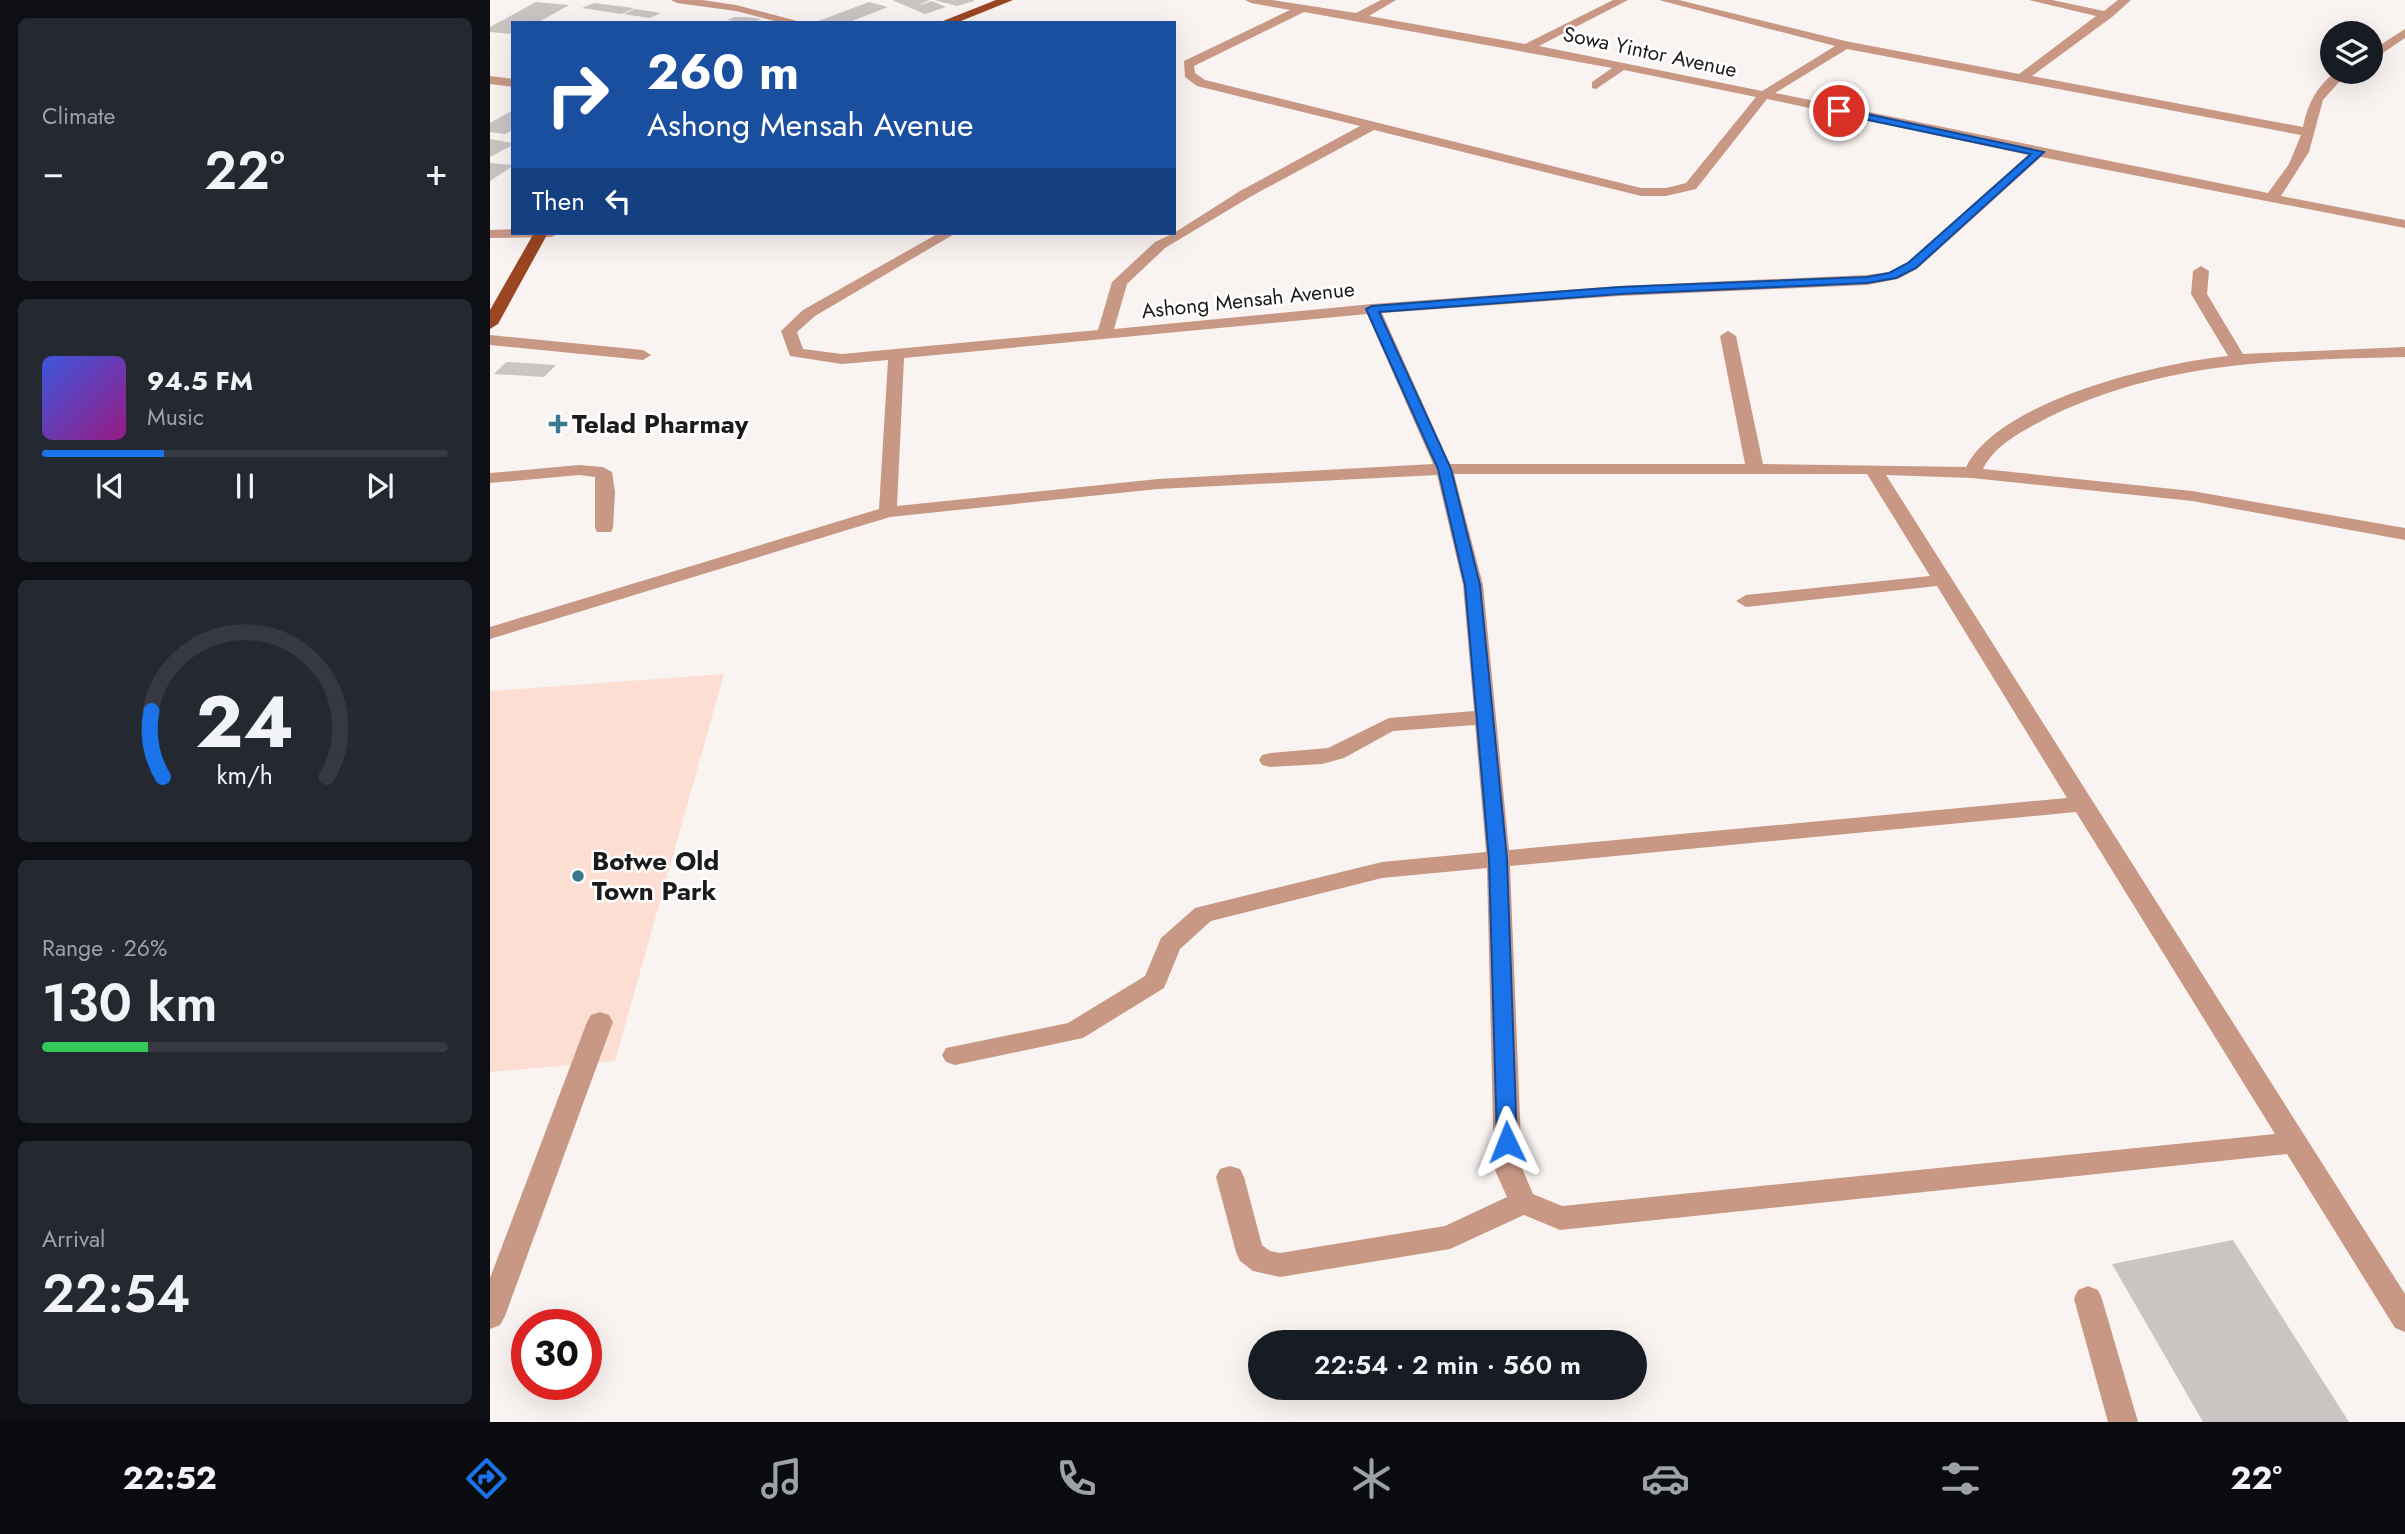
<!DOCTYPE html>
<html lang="en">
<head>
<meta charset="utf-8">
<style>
  body { margin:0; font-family:Jost,sans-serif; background:#242831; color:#f1f3f6; height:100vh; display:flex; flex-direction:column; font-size:26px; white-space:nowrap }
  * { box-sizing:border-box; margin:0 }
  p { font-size:23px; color:#9ea1a6 }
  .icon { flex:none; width:38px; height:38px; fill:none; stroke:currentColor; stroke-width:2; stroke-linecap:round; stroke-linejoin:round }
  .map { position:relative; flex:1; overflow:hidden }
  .panel { display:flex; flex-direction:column; gap:18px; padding:18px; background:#0d0f14; width:490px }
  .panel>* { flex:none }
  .top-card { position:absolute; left:21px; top:21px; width:665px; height:214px; border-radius:0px; box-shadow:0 7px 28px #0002; background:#1a4fa0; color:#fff; overflow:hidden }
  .buttons { position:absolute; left:1830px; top:21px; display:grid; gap:14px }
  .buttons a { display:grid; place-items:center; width:63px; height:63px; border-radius:50%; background:#171b24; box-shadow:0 7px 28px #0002; font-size:35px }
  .speed { position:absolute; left:21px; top:1309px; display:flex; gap:14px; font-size:35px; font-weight:700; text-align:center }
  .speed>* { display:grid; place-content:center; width:91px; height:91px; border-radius:50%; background:#171b24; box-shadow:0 7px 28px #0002; line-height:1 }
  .speed .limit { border:10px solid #d22; background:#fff; color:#111 }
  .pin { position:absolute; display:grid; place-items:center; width:60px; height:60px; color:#fff; margin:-30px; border:4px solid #fff; border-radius:50%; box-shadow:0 2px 7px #0007 }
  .me { position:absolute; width:77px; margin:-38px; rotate:358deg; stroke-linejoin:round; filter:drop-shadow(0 0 5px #0008) }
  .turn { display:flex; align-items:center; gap:24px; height:147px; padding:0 21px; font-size:32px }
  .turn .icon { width:91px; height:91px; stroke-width:2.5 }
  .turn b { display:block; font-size:49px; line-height:60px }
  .then { display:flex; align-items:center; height:66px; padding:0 21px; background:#0003; gap:14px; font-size:26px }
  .big { font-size:52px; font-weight:600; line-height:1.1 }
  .panel .tile { flex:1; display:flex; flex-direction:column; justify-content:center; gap:10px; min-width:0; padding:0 24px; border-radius:10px; background:#242831 }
  .panel .dial { align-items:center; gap:0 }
  .dial svg { height:182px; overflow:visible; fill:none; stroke:#363941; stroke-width:7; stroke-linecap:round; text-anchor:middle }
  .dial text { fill:#f1f3f6; stroke:none }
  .song { display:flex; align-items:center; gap:21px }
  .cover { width:84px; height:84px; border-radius:10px; background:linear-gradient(135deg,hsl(230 70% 55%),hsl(310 70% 35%)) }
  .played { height:7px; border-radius:4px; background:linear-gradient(90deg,#1a73e8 30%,#363941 30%) }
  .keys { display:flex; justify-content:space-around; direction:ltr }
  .heat { display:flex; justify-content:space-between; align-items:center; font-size:38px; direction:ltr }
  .charge { height:10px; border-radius:5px; background:linear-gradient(90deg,#34c759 26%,#363941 0) }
  .trip { position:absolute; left:758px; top:1330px; width:399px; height:70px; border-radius:35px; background:#171b24; box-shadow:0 7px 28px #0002; font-weight:600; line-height:70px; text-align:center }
  .tabs { display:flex; height:112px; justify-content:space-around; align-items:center; background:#090b0e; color:#9ea1a6 }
  .tabs .icon { width:49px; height:49px }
  .tabs .on { color:#1a73e8 }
  .tabs b { font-size:32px; color:#f1f3f6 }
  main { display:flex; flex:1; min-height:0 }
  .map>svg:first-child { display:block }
  .green { fill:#fcded2 }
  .building { fill:#cac5c3 }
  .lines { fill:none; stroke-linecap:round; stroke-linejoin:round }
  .minor { fill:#c99885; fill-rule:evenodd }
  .major { fill:#9b4622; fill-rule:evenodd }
  .route { fill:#1a73e8; stroke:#114b97; stroke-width:2 }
  .poi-dot { fill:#3a798d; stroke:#fff; stroke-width:2.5 }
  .labels { text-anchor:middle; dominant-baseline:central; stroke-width:5; stroke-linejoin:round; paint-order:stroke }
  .far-street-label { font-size:21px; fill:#1c1a1a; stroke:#fff }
  .poi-label { font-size:26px; font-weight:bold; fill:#1c1a1a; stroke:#fff; text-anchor:start }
</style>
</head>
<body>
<main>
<section class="panel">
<div class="tile"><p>Climate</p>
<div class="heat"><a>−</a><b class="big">22°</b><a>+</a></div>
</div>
<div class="tile">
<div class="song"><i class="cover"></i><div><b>94.5 FM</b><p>Music</p></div></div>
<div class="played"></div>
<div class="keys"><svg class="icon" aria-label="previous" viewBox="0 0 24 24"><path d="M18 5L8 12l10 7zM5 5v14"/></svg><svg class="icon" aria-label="pause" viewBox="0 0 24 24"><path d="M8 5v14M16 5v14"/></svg><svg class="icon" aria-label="next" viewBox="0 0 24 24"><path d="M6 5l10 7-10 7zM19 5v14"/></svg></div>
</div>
<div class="tile dial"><svg viewBox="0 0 100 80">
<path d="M14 69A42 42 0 1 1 86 69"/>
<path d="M14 69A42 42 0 0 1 9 40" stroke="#1a73e8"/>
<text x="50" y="56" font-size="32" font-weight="700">24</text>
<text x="50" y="72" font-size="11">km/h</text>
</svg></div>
<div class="tile"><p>Range · 26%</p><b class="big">130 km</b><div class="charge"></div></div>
<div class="tile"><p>Arrival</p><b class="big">22:54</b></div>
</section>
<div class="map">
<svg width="1915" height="1422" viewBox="0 0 1915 1422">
  <rect width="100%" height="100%" fill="#f9f4f2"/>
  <path class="green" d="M234,674L125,1061L0,1072V691Z"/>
  <g class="building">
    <path d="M402,0H440L427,6L442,1L456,7L435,14Z"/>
    <path d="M444,0H484V1L467,6Z"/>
    <path d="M46,2L79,5L47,23H23V34L0,32V27Z"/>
    <path d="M379,2L398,7L357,23H323Z"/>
    <path d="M104,3L144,8L132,14L92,8Z"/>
    <path d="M145,9L171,13L160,18L134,14Z"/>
    <path d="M244,17H257L271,19L264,23L237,20Z"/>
    <path d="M23,110V130L15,134L0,132V123Z"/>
    <path d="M0,139L23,143V145L0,157Z"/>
    <path d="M0,163L23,165V166L0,181Z"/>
    <path d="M16,362L66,365L54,377L4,374Z"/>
    <path d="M1743,1240L1859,1422H1713L1622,1264Z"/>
  </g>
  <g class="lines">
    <g class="minor">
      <path d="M181,0H212L246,5L315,23H293L246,11L187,3Z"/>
      <path d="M755,0H782L866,13L891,0H906L879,16L1035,44L1123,0H1138L1049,46L1272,91L1345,46L1169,0H1189L1355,41L1529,74L1606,16L1539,0H1562L1614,11L1628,0H1641L1622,17L1542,76L1813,127C1818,103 1826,88 1845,72H1858L1833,100L1819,152L1791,196L1915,220V228L1551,157L1427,269L1408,279L1377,285L1130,296L892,313L960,464H1255L1230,336L1238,331L1246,336L1273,464L1476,467C1510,400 1668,363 1738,356L1701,294L1703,271L1711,266L1719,271L1717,294L1753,354L1915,347V357C1789,360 1676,361 1559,417C1535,430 1506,443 1493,469L1702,491L1915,528V540L1702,501L1482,478L1396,475L1915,1294V1332L1905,1328L1797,1154L1070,1230L1034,1215L960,1249L790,1277L763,1271L750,1261L746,1252L726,1177L730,1169L740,1166L750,1169L754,1177L772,1245L780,1251L790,1253L955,1226L1017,1197L1004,1168L997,868L892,878L721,921L690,949L674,988L593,1038L465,1065L456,1062L452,1055L456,1048L578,1023L655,976L671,938L705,908L892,862L996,852L985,725L903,731L854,758L832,764L780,767L772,765L769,760L772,755L780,753L838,748L899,718L984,711L973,585L947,475L668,489L400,517L0,639V627L389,509L398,360L352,364L300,356L291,331L313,310L449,233H466L325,316L307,332L313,349L352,354L608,330L622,282L665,242L684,233L750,191L870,126L707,86L695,77L694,61L800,10L761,3ZM814,12L1122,68L1102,82V88L1106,89L1134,70L1266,97L1196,183L1176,188H1151L715,80L705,73L704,66ZM1357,49L1811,135L1799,164L1778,193L1285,93ZM1277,99L1538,155L1417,263L1399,272L1377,275L1130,286L882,304L624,329L637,284L675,248L760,197L884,130L1151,196H1176L1206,189ZM877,314L943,464L668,479L407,506L414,358ZM964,474H1377L1440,576L1256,595L1246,601L1256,607L1447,586L1577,798L1019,850L993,585ZM1586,812L1785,1134L1072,1206L1043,1194L1032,1168L1020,866Z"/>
      <path d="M1915,29V38L1881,61V51Z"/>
      <path d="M0,76L23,79V87L0,84Z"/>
      <path d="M23,229V233H69L62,237L0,238V230Z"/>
      <path d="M0,335L153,350L161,355L153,360L0,345Z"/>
      <path d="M89,465L113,467L122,472L125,492L123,528L121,532H107L105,528V477L89,475L0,483V473Z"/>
      <path d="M110,1012L119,1015L123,1022L15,1316L10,1325L0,1329V1278L97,1022L101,1015Z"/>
      <path d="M1598,1286L1608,1290L1612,1299L1648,1422H1618L1584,1299L1588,1290Z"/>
    </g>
    <g class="major">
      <path d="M506,0H523L466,23H448Z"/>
      <path d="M44,233H58L8,324L0,329V310Z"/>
    </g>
  </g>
  <path class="route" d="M1349,108L1554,152L1426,268L1406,278L1377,283L1130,294L889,312L961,469L990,585L1017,859L1027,1142L1024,1148L1017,1151L1010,1148L1007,1142L999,859L975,585L948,469L876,309L882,306L1130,287L1377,277L1399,273L1418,263L1541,154L1345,113L1344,111Z"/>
  <g class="poi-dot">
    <path d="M64.5 413.5h7v7h7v7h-7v7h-7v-7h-7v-7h7z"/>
    <circle cx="88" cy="876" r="7"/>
  </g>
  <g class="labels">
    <g class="far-street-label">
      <text transform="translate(1160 52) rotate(12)">Sowa Yintor Avenue</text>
      <text transform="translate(758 300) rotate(-6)">Ashong Mensah Avenue</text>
    </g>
    <g class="poi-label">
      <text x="82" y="424">Telad Pharmay</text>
      <text x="102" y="861">Botwe Old<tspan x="102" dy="30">Town Park</tspan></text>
    </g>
  </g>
</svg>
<div class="buttons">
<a><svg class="icon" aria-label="layers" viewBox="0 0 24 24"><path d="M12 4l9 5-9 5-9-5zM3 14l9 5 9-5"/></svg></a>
</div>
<div class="speed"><div class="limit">30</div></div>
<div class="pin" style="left:1349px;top:111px;background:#d93025"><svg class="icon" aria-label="arrive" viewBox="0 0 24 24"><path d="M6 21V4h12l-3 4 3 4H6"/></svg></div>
<svg class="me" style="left:1017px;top:1142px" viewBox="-20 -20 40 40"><path d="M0-17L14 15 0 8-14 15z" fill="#1a73e8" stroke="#fff" stroke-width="4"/></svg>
<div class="trip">22:54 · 2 min · 560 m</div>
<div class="top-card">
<div class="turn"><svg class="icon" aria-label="right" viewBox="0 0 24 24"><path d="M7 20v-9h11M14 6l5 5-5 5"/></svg><div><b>260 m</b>Ashong Mensah Avenue</div></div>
<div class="then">Then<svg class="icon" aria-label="left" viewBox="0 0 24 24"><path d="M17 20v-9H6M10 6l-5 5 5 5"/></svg></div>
</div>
</div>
</main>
<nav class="tabs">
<b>22:52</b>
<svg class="icon on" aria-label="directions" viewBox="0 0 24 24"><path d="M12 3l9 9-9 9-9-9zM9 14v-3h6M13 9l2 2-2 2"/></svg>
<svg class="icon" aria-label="music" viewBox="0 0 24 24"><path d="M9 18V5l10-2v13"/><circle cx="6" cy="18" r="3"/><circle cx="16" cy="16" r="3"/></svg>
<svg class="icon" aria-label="phone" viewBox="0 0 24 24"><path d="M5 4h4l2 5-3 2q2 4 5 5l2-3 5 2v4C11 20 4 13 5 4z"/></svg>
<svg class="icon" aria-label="climate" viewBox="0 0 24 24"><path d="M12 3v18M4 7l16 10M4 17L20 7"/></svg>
<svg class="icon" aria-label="car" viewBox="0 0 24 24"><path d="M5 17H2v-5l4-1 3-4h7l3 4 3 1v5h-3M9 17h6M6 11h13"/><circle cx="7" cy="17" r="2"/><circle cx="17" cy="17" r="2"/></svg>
<svg class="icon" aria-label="filters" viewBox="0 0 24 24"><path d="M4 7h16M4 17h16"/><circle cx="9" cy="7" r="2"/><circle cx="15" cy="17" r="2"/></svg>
<b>22°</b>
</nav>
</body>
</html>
